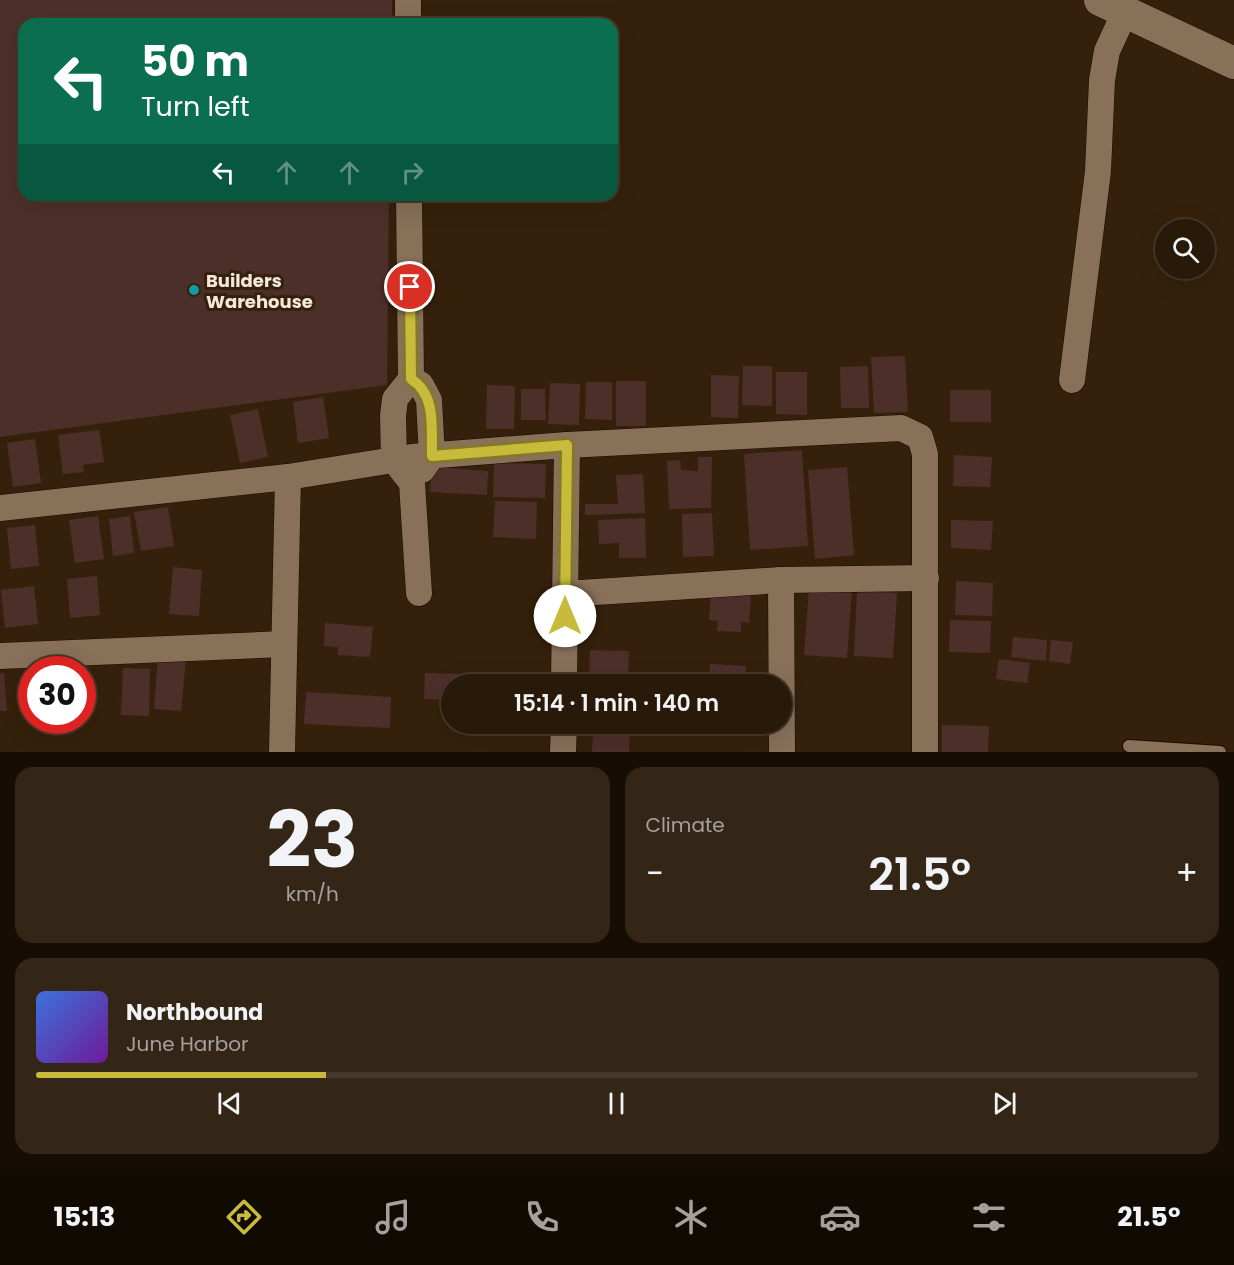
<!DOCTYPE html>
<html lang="en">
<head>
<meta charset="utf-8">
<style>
  body { margin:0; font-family:Poppins,sans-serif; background:#342616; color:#f1f3f6; height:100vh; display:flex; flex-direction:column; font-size:22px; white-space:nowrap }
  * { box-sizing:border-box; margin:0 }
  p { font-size:20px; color:#a5a09c }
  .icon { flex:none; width:33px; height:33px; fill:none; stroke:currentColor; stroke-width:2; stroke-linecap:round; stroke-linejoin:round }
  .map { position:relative; height:752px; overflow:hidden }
  .drawer { display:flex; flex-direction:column; gap:15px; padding:15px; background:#160e04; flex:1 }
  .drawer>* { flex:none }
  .banner { position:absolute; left:18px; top:18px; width:600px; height:183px; border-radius:18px; box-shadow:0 6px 24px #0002,0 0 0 2px #443829; background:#0b6e4f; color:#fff; overflow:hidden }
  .tools { position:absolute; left:1155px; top:219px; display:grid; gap:12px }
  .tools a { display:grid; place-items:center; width:60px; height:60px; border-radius:50%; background:#281908; box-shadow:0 6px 24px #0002,0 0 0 2px #443829; font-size:30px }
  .speed { position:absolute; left:18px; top:656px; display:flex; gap:12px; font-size:30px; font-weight:700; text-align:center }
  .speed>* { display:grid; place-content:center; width:78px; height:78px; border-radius:50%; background:#281908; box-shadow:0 6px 24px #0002,0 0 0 2px #443829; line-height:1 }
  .speed .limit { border:9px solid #d22; background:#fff; color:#111 }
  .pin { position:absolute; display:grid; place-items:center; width:51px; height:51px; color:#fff; margin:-26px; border:3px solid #fff; border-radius:50%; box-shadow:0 2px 6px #0007 }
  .me { position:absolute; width:66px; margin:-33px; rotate:0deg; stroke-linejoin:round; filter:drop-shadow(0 0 4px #0008) }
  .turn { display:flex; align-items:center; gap:21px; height:126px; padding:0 24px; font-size:27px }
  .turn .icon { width:78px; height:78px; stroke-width:2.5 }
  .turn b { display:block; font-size:42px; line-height:51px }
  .lanes { display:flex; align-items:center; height:57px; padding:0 24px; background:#0003; justify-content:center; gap:30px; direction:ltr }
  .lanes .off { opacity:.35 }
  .big { font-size:45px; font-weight:600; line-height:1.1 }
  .drawer .tile { flex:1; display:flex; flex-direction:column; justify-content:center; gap:9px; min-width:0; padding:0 21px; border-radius:18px; background:#342616 }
  .drawer .dial { align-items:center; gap:0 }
  .dial b { font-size:78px; line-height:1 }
  .song { display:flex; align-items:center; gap:18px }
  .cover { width:72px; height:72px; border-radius:9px; background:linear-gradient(135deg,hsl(220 70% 55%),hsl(280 70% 35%)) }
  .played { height:6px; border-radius:3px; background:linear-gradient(90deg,#c8bb3b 25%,#443829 25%) }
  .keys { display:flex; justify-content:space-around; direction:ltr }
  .heat { display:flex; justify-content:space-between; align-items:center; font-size:33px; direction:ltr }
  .drawer .tiles { flex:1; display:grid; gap:15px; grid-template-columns:1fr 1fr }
  .tile:last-child { grid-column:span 2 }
  .trip { position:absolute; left:441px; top:674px; width:351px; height:60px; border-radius:30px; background:#281908; box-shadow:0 6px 24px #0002,0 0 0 2px #443829; font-weight:600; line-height:60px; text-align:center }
  .dock { display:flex; height:96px; justify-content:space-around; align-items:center; background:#100a03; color:#a5a09c }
  .dock .icon { width:42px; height:42px }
  .dock .active { color:#c8bb3b }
  .dock b { font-size:27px; color:#f1f3f6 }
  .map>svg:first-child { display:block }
  .building { fill:#4d2f2a }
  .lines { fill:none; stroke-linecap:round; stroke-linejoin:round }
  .service-casing { stroke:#1c0900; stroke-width:14 }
  .minor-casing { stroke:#1c0900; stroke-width:27 }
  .tertiary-casing { stroke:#1c0900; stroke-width:33 }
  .service { stroke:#887059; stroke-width:12 }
  .minor { stroke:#887059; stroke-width:26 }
  .tertiary { stroke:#887059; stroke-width:32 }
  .route-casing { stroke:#827a26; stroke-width:15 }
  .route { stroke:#c8bb3b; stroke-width:10 }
  .culture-dot { fill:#0f9aa8; stroke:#35210b; stroke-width:2 }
  .labels { text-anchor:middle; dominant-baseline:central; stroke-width:6; stroke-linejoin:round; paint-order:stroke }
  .poi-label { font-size:18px; font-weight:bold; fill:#f4e6d9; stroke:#35210b; text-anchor:start }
</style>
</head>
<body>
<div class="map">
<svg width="1234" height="752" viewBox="0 0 1234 752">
  <rect width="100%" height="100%" fill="#35210b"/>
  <g class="building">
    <path d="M0,0H392V24H24V195H389L387,385L0,437Z"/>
    <path d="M905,356L908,412L874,413L871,357Z"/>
    <path d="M743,366H772V406L742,405Z"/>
    <path d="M868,366L869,408H841L840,367Z"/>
    <path d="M776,372H807V415L776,414Z"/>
    <path d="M711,375L739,376L738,418L711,417Z"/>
    <rect x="616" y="381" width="30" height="45"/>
    <path d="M586,382H612V420L585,419Z"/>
    <path d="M550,383L580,384L579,425L548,424Z"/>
    <path d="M487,385L515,386L514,429H486Z"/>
    <path d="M521,389H545L546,420H521Z"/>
    <rect x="950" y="390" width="41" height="32"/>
    <path d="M323,397L329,438L298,443L293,402Z"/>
    <path d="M258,409L268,457L240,463L230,415Z"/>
    <path d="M99,430L104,462L83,465L84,472L63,474L58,435Z"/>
    <path d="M35,439L41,483L13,487L7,443Z"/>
    <path d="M802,450L808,546L750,550L744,454Z"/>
    <path d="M954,455L992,457L990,487L953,486Z"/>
    <path d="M698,457H712L711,508L669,509L667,461L680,460L681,470L698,471Z"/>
    <path d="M494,463L546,464L545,498L493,497Z"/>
    <path d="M432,467L488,471L487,495L430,492Z"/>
    <path d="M847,467L854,555L815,559L808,470Z"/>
    <path d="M643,474L645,513L585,515V504H618L616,475Z"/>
    <path d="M495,501L537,502L536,539L493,537Z"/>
    <path d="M168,507L174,546L141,551L134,512Z"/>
    <path d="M712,513L714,556L683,557L682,514Z"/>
    <path d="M98,516L104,559L75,563L69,520Z"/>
    <path d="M130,516L134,553L113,556L109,519Z"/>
    <path d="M645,518L646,558H619V543L599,544L598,520Z"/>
    <path d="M951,520L993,521L991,550L951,548Z"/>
    <path d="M35,525L39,566L11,569L7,528Z"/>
    <path d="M173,567L202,570L199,616L169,614Z"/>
    <path d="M97,576L100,615L70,618L67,579Z"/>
    <path d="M956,581L993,583L992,616L955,615Z"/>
    <path d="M34,586L38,624L5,628L1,590Z"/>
    <path d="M809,588L852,591L847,658L804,655Z"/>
    <path d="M857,591L897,593L893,658L854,656Z"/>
    <path d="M711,593L751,595L749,623L741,622V632L717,631L718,621L709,620Z"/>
    <path d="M950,620L991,621L990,653L949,652Z"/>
    <path d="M325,623L373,627L370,657L338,655V647L324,646Z"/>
    <path d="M1013,637L1047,640L1046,661L1011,657Z"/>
    <path d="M1051,640L1073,642L1070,664L1049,661Z"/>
    <path d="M590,650L629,651L628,678L589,676Z"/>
    <path d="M158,656L186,659L181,711L154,709Z"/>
    <path d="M999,659L1030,663L1027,683L996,679Z"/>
    <path d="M710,664L746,666L745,684H709Z"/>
    <path d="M123,668L150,669L149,716L121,715Z"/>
    <path d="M4,673L7,711H0V674Z"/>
    <path d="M425,673L534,676V684H452V700L424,699Z"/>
    <path d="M306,692L391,697L390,728L304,724Z"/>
    <path d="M587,723H630L629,752H592L593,732H587Z"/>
    <path d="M942,725L989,726L988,752H942Z"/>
  </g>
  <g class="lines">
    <g class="service-casing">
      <path id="service" d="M1129,746L1220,752"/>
    </g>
    <g class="minor-casing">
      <g id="minor">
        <path d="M408,0V24"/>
        <path d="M409,195L411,379L395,399L393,416L394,460L412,483L419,593"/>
        <path d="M411,379L421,385L429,400L432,456L422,470"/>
        <path d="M1072,380L1098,171L1102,80L1107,51L1125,12"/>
        <path d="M0,508L288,477L412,457L567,445L901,428L920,437L925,454V752"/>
        <path d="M781,580L782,752"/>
        <path d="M565,594L781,580L926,578"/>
        <path d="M0,656L284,644"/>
        <path d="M564,684L567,445"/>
        <path d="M282,752L288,477"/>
        <path d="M563,752L564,723"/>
      </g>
    </g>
    <g class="tertiary-casing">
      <path id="tertiary" d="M1100,0L1234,63"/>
    </g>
    <use href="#service" class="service"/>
    <use href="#minor" class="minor"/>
    <use href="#tertiary" class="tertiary"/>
  </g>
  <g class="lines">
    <g class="route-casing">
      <path id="route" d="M410,287L411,379C437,395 431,429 432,456L567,445L565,616"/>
    </g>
    <use href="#route" class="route"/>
  </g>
  <circle class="culture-dot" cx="194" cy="290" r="6"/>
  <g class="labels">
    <g class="poi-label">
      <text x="206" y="280">Builders<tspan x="206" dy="21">Warehouse</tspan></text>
    </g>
  </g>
</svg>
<div class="tools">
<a><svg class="icon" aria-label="search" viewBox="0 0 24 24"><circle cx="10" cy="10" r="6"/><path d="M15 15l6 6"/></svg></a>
</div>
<div class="speed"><div class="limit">30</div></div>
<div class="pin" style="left:410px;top:287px;background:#d93025"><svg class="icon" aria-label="arrive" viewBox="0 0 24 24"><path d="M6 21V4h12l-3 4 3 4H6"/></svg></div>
<svg class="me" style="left:565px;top:616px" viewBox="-20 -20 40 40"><circle r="19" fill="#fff"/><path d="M0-13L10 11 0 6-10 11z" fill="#c8bb3b"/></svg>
<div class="trip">15:14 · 1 min · 140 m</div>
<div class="banner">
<div class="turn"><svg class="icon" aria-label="left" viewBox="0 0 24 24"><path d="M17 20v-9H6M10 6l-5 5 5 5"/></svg><div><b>50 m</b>Turn left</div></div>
<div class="lanes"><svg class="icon" aria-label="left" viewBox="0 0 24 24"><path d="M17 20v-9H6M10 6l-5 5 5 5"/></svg><svg class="icon off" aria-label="ahead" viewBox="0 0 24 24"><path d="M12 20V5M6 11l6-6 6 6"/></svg><svg class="icon off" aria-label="ahead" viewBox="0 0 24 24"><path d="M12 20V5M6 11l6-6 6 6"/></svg><svg class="icon off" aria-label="right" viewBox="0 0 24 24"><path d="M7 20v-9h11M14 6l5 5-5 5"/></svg></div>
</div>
</div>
<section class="drawer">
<div class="tiles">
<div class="tile dial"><b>23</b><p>km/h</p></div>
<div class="tile"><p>Climate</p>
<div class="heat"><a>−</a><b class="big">21.5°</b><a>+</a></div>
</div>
<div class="tile">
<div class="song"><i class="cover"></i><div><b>Northbound</b><p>June Harbor</p></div></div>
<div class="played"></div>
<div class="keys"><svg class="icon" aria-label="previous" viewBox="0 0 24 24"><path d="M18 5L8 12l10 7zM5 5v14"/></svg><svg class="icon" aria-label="pause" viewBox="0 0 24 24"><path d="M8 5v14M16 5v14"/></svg><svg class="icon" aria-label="next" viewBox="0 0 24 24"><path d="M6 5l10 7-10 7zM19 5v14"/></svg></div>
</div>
</div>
</section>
<nav class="dock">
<b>15:13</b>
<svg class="icon active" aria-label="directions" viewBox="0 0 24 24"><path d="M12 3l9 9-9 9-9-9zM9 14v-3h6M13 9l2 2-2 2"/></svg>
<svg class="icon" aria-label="music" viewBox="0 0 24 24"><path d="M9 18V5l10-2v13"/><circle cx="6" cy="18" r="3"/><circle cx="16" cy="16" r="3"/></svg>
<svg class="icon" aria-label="phone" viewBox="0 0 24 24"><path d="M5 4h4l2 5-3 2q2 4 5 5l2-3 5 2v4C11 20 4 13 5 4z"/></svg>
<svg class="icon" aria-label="climate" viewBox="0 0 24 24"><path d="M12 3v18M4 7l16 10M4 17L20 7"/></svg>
<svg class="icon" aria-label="car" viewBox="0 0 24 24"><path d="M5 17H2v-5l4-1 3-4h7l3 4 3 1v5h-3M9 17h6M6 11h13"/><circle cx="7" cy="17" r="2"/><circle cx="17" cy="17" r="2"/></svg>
<svg class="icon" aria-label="filters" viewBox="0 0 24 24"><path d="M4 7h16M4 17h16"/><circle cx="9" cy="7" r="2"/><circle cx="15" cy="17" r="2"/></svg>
<b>21.5°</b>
</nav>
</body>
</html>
